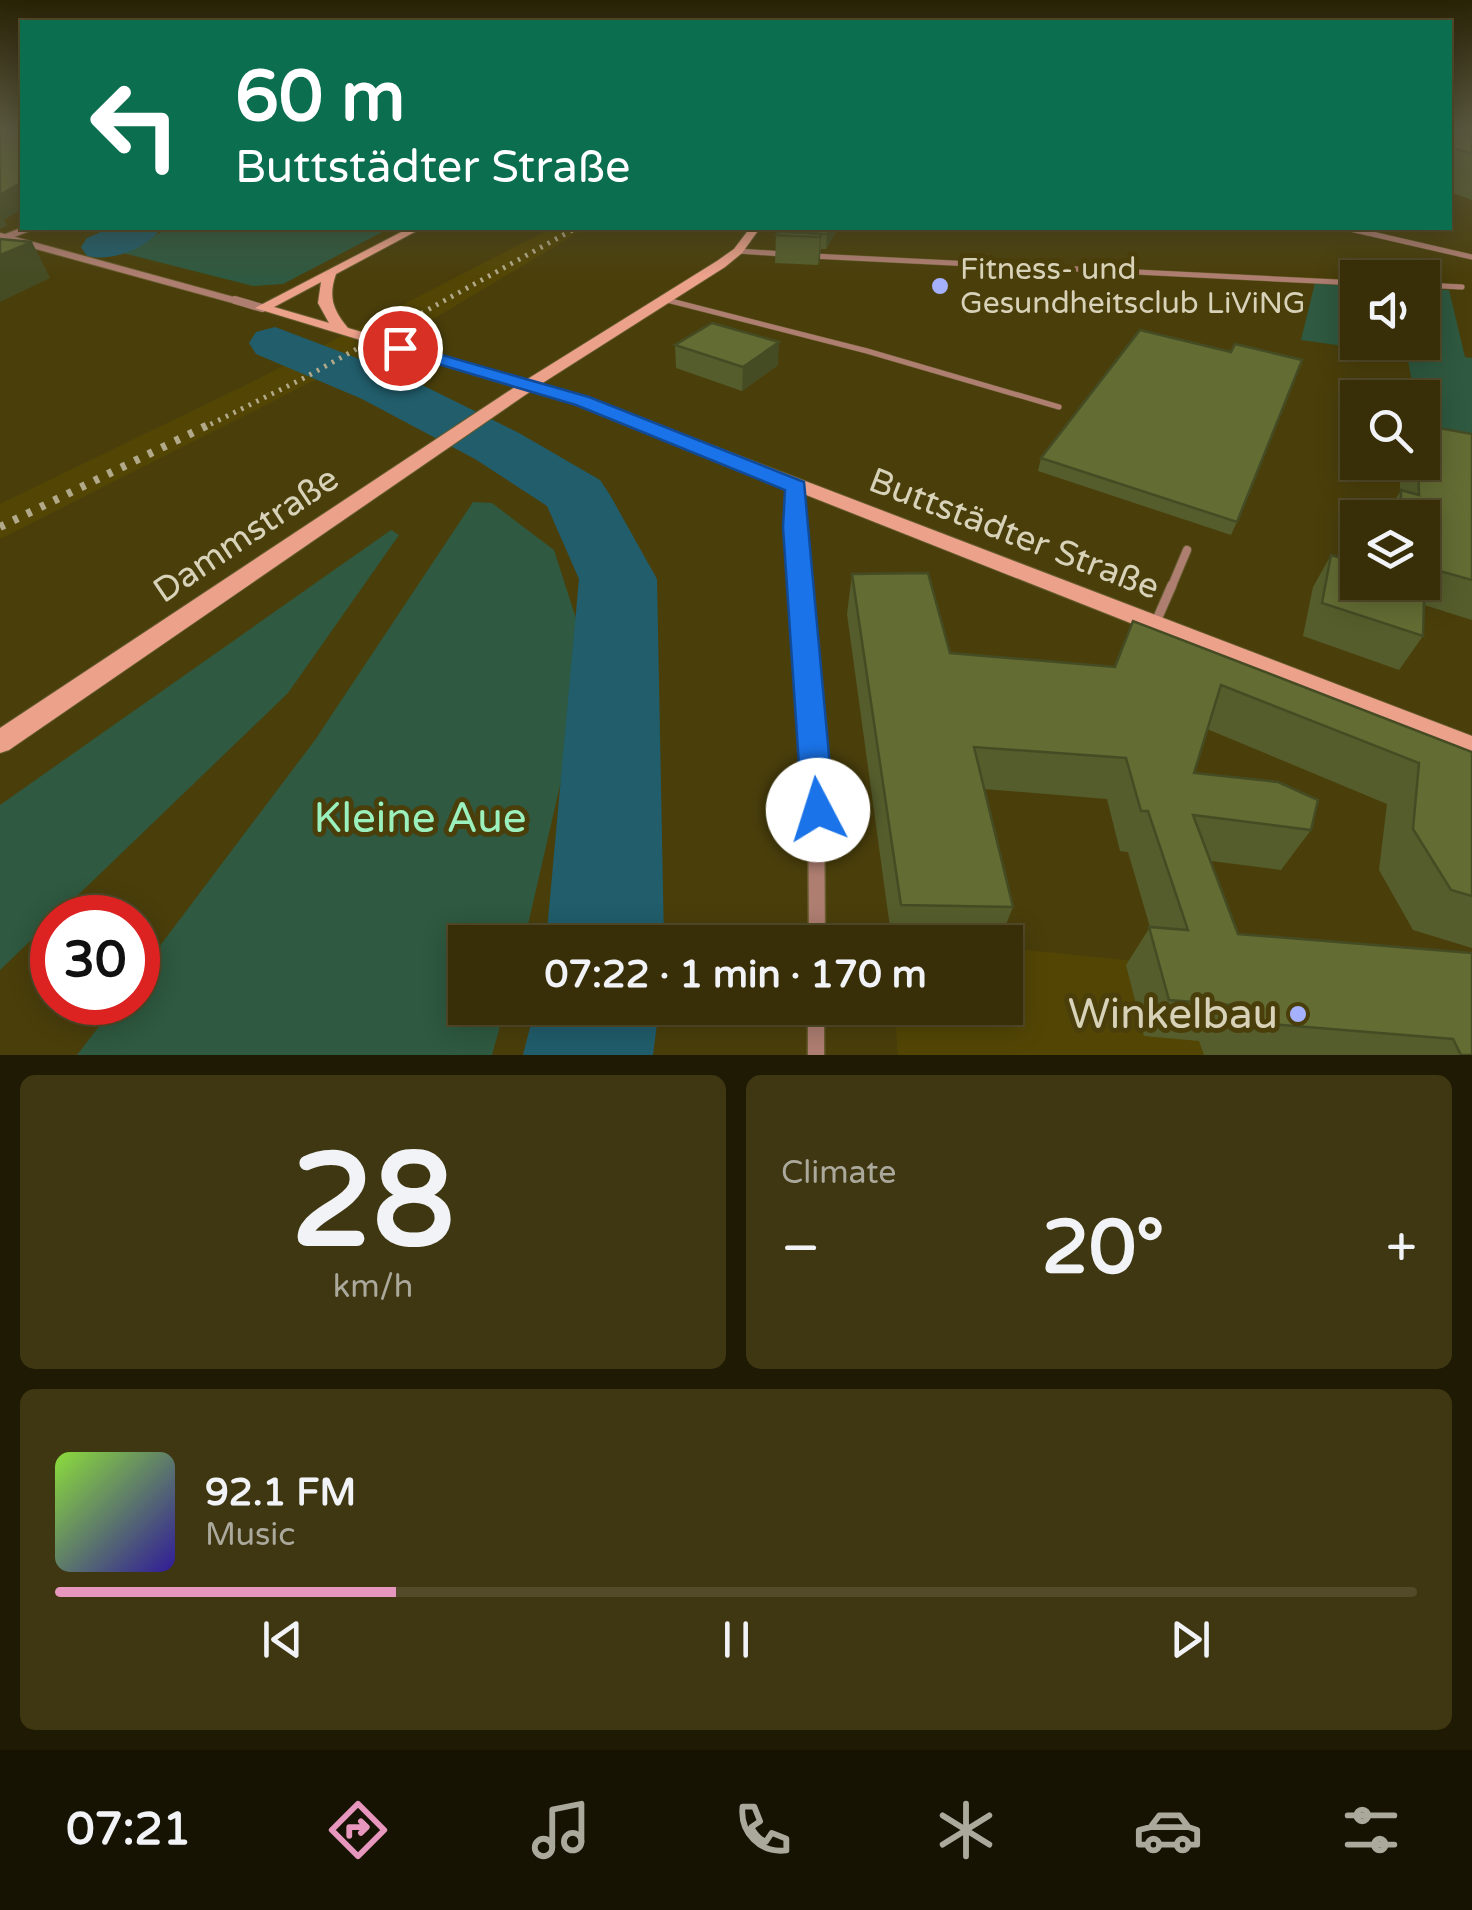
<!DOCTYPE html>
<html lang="en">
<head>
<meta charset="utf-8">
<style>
  body { margin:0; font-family:"Varela Round",sans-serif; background:#3f3712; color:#f1f3f6; height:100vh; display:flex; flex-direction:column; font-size:38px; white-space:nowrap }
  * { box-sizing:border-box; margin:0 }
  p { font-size:32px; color:#aba99c }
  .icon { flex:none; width:55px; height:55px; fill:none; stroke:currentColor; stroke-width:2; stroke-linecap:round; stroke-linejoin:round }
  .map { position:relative; height:1055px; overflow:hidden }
  .sheet { display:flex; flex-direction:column; gap:20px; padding:20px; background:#1f1a04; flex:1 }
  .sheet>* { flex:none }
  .top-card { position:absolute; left:20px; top:20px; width:1432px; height:210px; border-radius:0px; box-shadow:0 5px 25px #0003,0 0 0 2px #524a29; background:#0b6e4f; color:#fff; overflow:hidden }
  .fabs { position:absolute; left:1340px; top:260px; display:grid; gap:20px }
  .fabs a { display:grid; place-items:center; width:100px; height:100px; border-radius:0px; background:#382f08; box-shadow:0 5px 25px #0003,0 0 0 2px #524a29; font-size:50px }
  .speed { position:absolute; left:30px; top:895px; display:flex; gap:20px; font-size:50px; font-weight:700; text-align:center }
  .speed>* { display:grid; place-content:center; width:130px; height:130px; border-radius:50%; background:#382f08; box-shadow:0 5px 25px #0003,0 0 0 2px #524a29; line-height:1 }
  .speed .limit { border:15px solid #d22; background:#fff; color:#111 }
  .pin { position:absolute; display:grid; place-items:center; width:85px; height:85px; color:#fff; margin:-42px; border:5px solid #fff; border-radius:50%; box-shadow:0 2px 10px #0007 }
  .me { position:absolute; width:110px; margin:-55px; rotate:355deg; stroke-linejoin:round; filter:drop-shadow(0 0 8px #0008) }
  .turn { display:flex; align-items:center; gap:35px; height:210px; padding:0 50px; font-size:45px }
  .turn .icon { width:130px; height:130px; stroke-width:2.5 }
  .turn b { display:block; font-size:70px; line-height:85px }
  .big { font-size:75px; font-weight:700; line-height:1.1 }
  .sheet .tile { flex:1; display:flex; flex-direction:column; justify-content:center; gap:15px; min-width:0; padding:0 35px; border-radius:15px; background:#3f3712 }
  .sheet .dial { align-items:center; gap:0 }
  .dial b { font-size:130px; line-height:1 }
  .song { display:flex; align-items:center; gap:30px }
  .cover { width:120px; height:120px; border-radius:15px; background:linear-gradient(135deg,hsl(90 70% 55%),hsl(250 70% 35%)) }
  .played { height:10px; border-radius:5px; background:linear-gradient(90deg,#e797bd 25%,#524a29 25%) }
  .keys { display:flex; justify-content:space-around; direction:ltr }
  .heat { display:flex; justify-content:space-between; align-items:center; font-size:55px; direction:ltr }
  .sheet .tiles { flex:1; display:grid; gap:20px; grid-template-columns:1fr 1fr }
  .tile:last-child { grid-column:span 2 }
  .trip { position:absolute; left:448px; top:925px; width:575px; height:100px; border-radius:0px; background:#382f08; box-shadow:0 5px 25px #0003,0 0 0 2px #524a29; font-weight:700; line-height:100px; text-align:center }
  .dock { display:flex; height:160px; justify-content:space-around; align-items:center; background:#161303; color:#aba99c }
  .dock .icon { width:70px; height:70px }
  .dock .selected { color:#e797bd }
  .dock b { font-size:45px; color:#f1f3f6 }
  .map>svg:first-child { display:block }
  .built { fill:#534605 }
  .green { fill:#2f5940 }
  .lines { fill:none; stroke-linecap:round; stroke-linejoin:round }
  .river { fill:#215d6b; fill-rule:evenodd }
  .lane-far2-casing { stroke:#665c2e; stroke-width:6 }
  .lane-far1-casing { stroke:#665c2e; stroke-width:10 }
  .lane-casing { stroke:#665c2e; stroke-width:11 }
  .street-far4-casing { stroke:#665c2e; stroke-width:8 }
  .street-far3-casing { stroke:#665c2e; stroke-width:9 }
  .street-far2-casing { stroke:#665c2e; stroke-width:12 }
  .street-far1-casing { stroke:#665c2e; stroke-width:15 }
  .street-casing { stroke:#665c2e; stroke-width:19 }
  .secondary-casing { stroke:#665c2e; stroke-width:2 }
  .lane-far2 { stroke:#ae7e71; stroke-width:5 }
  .lane-far1 { stroke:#ae7e71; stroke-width:8 }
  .lane { stroke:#ae7e71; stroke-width:9 }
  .street-far4 { stroke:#ae7e71; stroke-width:6 }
  .street-far3 { stroke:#ae7e71; stroke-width:8 }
  .street-far2 { stroke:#ae7e71; stroke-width:10 }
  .street-far1 { stroke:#ae7e71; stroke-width:12 }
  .street { stroke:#ae7e71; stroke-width:16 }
  .secondary { fill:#eca18b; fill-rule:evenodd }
  .rail-far1 { stroke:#b1a989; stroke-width:5; stroke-dasharray:2.5 6; stroke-linecap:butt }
  .rail { stroke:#b1a989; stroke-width:8; stroke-dasharray:5 10; stroke-linecap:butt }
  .wall { fill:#555d2c }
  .shaded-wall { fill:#454c24 }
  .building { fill:#636c33; stroke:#454c24; stroke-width:2.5 }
  .route { fill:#1a73e8; stroke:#114b97; stroke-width:2.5 }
  .poi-dot { fill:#a5b1fc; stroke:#4a3f0b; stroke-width:4 }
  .labels { text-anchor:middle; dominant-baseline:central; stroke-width:10; stroke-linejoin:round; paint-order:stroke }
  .far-poi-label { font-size:30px; fill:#d8d2b9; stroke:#4a3f0b; text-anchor:start }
  .street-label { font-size:35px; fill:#d8d2b9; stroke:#4a3f0b }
  .near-park-label { font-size:42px; fill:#9bf1bd; stroke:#4a3f0b }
  .near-poi-label { font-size:42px; fill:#d8d2b9; stroke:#4a3f0b; text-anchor:end }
</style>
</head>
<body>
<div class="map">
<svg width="1472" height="1055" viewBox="0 0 1472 1055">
  <rect width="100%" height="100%" fill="#4a3f0b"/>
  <g class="built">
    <path d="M552,228H586L418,328L0,539V504L252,382Z"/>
    <path d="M1005,948L1446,992L1472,1055H898L894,1008H1005Z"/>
  </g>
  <g class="green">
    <path d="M170,228H390L283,284L253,286L119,252Z"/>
    <path d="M1315,283L1357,285L1358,342H1422L1423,289L1449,290L1465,357L1472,358V456L1422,436V398L1415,397L1407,355L1301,340Z"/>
    <path d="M473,502L492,503L554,550L589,659L524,942H465V1008H505L492,1055H77L117,1003L138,1002V975L315,740Z"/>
    <path d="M391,530L399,535L288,693L0,970V805Z"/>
  </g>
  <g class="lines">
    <g class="river">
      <path d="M110,228H161C147,249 111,262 87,256L81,247L87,238Z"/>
      <path d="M275,327L402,375L519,433L600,480L610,495L657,579L664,942H546L579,579L547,506L475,459L362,399L256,354L249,343L256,332Z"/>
      <path d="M535,1008H659L653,1055H523Z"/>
    </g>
    <g class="lane-far2-casing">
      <g id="lane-far2">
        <path d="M1346,228L1472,257"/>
        <path d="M738,251L783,254"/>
        <path d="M812,256L1358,283"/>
        <path d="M1422,285L1462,287"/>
        <path d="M663,299L867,351L1059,407"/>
      </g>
    </g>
    <g class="lane-far1-casing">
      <path id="lane-far1" d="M1171,588L1187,550"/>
    </g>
    <g class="lane-casing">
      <path id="lane" d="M1155,624L1172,585"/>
    </g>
    <g class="street-far4-casing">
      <g id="street-far4">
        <path d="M0,236L244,303"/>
        <path d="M6,237L29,228"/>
      </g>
    </g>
    <g class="street-far3-casing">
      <path id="street-far3" d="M235,300L262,308"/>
    </g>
    <g class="street-far2-casing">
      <path id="street-far2" d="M796,487L800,588"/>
    </g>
    <g class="street-far1-casing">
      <path id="street-far1" d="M800,585L817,793"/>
    </g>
    <g class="street-casing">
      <g id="street">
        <path d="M816,790L817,942"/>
        <path d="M816,1008V1055"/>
      </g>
    </g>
    <g class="secondary-casing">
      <path id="secondary" d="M409,228H422L336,274C328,297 333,310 348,328L526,380L717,261L734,249L750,228H760L742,253L725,267L541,384L588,398L1472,736V758L576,404L531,391L9,750L0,753V728L515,387L255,308ZM321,282L318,303L329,323L274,307Z"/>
    </g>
    <use href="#lane-far2" class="lane-far2"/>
    <use href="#lane-far1" class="lane-far1"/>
    <use href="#lane" class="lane"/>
    <use href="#street-far4" class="street-far4"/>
    <use href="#street-far3" class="street-far3"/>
    <use href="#street-far2" class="street-far2"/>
    <use href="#street-far1" class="street-far1"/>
    <use href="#street" class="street"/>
    <use href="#secondary" class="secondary"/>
    <path class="rail-far1" d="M203,428L304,378L576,228"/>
    <path class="rail" d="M0,527L208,425"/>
  </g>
  <g class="wall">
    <path d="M1450,129H1472V200L1450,192Z"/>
    <path d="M838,228L826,249H821L818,265L775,263L776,235L785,232Z"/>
    <path d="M675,345L778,365L742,391L676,368Z"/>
    <path d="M1472,434V620L1424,605L1423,636L1399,670L1303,636L1313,587L1331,555L1348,560L1352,552L1358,582L1422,518H1372L1380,503L1391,506L1400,492V462H1422Z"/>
    <path d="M1041,458L1237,522L1231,535L1038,471Z"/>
    <path d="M852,574L950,653L1114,667L1133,621L1472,752V948L1413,930L1379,870L1387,804L1207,729L1194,773L1311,830L1281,870L1211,861L1238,934L1472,953V1055H1204L1199,1041L1144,1036L1126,965L1150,927L1128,852L1120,851L1107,799L984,789L1013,907L999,942H892L847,614Z"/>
  </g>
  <g class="shaded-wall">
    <path d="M22,182V209L4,220L0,212V195Z"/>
    <path d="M0,212L7,226L0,229Z"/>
    <path d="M831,228H838L826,249L827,234Z"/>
    <path d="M821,234L820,261L818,265L820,237Z"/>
    <path d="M32,242L50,278L0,302V255Z"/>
    <path d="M779,342L778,365L742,391L743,367Z"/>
  </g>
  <g class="building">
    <path d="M0,129H22V182L0,195Z"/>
    <path d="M1450,129H1466L1462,131L1466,136L1472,138V154L1450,147Z"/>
    <path d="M788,228H831L827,234L785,232Z"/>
    <path d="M778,232L821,234L820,237L776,235Z"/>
    <path d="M0,239L32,242L0,255Z"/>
    <path d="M712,323L779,342L743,367L675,345Z"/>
    <path d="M1140,330L1231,352L1235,344L1302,360L1237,522L1041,458Z"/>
    <path d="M1422,425L1472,434V580L1425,567L1423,636L1322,603L1331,555L1351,561L1352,552L1358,554V582H1422V518H1380V503L1401,508V490L1419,495L1418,462H1422Z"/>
    <path d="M928,573L950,653L1115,667L1133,621L1472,752V896L1451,890L1413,829L1419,763L1221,685L1194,773L1278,782L1318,800L1311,830L1193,815L1238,934L1472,953V1055H1461L1453,1039L1235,1021L1229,1005L1169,1000L1149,927L1188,930L1148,811H1141L1126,758L974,747L1013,907L901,905L852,574Z"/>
  </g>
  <linearGradient id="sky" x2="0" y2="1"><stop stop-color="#292306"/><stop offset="0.47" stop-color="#5a583f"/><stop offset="1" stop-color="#5a583f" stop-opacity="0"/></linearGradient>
  <rect width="1472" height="276" fill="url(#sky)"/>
  <path class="route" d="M400,343L589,397L804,482L834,810L829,820L818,824L807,820L802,810L783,527L785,490L576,405L394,351L392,348Z"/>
  <g class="poi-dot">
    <circle cx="940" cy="286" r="10"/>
    <circle cx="1298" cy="1014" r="10"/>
  </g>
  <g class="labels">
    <g class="far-poi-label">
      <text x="960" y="269">Fitness- und<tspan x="960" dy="34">Gesundheitsclub LiViNG</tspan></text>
    </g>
    <g class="street-label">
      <text transform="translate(1014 534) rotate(21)">Buttstädter Straße</text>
      <text transform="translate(246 535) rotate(-34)">Dammstraße</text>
    </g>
    <g class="near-park-label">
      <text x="420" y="818">Kleine Aue</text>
    </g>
    <g class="near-poi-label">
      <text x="1278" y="1014">Winkelbau</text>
    </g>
  </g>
</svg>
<div class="fabs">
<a><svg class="icon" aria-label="sound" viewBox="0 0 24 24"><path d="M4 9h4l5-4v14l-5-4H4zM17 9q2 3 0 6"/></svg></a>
<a><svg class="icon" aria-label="search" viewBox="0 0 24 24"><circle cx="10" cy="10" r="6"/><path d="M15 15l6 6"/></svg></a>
<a><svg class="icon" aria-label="layers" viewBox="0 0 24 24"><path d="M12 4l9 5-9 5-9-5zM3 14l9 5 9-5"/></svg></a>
</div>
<div class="speed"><div class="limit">30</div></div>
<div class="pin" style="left:400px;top:348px;background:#d93025"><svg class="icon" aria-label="arrive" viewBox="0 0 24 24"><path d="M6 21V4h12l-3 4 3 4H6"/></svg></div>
<svg class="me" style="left:818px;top:810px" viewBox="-20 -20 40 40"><circle r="19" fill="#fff"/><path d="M0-13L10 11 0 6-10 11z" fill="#1a73e8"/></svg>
<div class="trip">07:22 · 1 min · 170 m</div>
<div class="top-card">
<div class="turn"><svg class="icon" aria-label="left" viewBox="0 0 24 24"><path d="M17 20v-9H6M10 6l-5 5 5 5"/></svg><div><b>60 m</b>Buttstädter Straße</div></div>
</div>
</div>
<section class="sheet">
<div class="tiles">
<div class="tile dial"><b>28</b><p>km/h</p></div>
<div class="tile"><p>Climate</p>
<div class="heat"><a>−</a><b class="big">20°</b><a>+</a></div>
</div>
<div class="tile">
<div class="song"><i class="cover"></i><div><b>92.1 FM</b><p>Music</p></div></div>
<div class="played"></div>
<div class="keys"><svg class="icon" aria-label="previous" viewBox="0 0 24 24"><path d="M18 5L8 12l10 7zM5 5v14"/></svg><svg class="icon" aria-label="pause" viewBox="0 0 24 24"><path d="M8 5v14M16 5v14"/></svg><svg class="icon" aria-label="next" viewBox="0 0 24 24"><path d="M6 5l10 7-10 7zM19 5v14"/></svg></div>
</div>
</div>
</section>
<nav class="dock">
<b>07:21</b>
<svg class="icon selected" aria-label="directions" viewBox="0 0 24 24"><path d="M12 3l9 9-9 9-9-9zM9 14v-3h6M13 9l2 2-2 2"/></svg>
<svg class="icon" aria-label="music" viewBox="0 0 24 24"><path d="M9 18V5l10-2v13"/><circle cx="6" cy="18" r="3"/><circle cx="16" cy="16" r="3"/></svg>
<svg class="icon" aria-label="phone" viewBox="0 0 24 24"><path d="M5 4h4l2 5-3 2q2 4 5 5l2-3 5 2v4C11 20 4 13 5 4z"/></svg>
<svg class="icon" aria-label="climate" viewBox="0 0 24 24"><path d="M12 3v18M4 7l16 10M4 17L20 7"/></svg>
<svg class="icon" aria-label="car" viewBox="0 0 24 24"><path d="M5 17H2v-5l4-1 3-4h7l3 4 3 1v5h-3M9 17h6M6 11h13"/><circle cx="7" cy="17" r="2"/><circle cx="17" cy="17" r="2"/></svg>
<svg class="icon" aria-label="filters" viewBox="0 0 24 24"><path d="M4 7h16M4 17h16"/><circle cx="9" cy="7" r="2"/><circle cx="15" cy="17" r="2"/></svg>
</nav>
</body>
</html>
